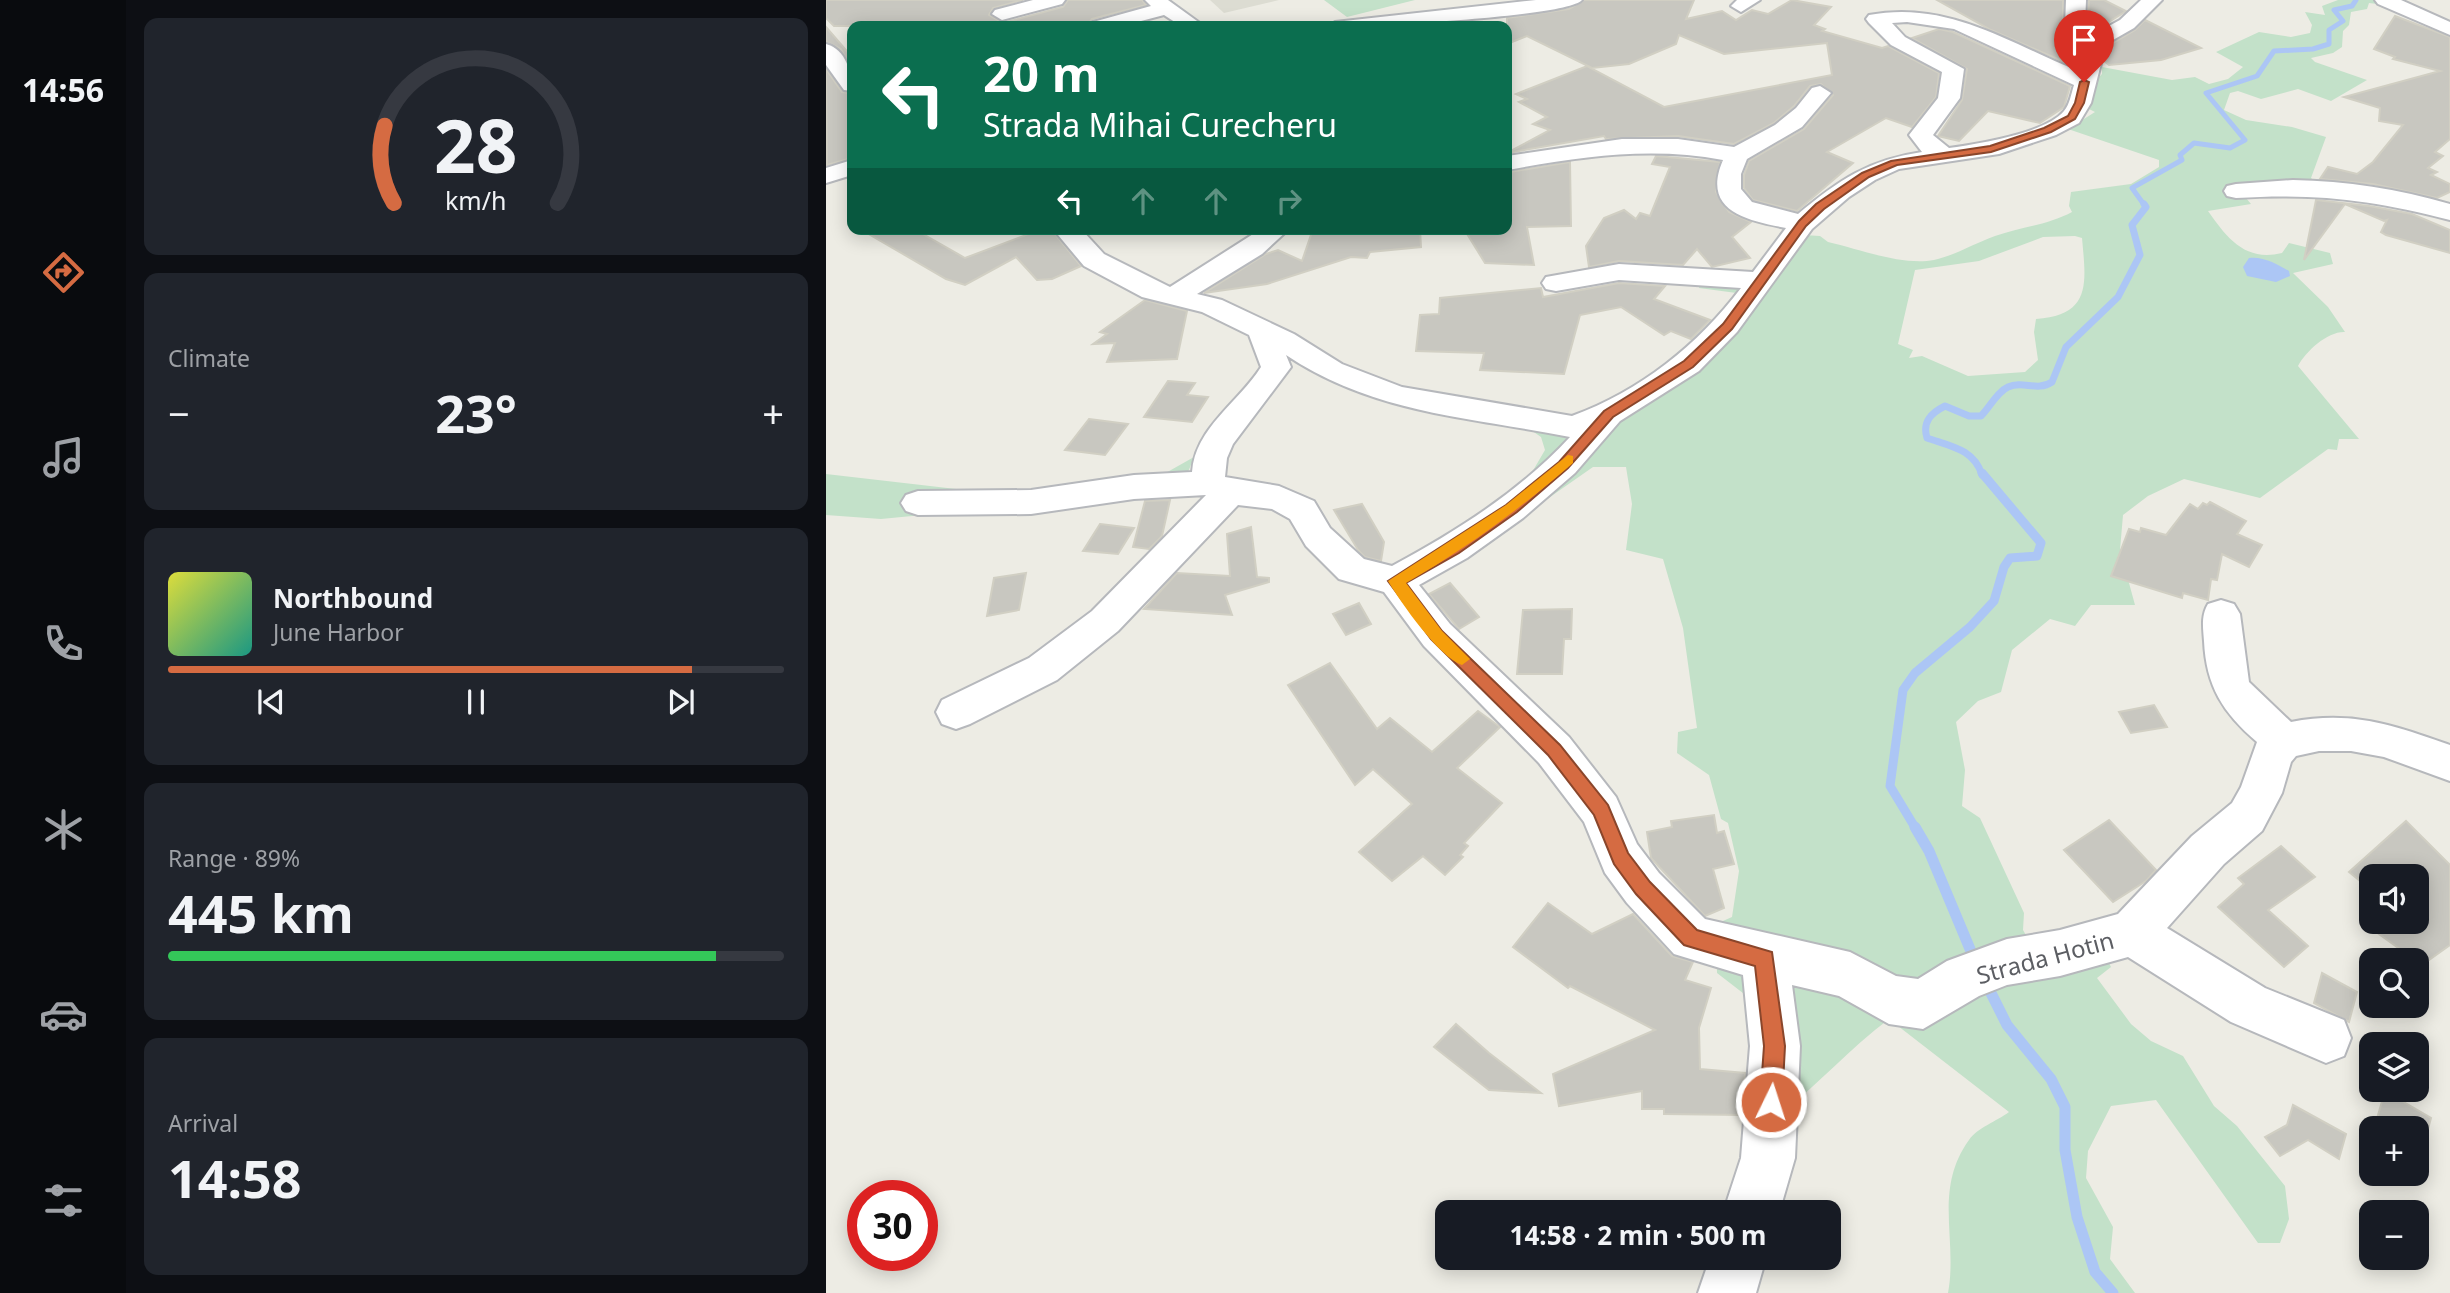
<!DOCTYPE html>
<html lang="en">
<head>
<meta charset="utf-8">
<style>
  body { margin:0; font-family:"Noto Sans",sans-serif; background:#20242c; color:#f1f3f6; height:100vh; display:flex; flex-direction:column; font-size:26px; white-space:nowrap }
  * { box-sizing:border-box; margin:0 }
  p { font-size:23px; color:#9ea1a6 }
  .icon { flex:none; width:38px; height:38px; fill:none; stroke:currentColor; stroke-width:2; stroke-linecap:round; stroke-linejoin:round }
  .map { position:relative; flex:1; overflow:hidden }
  .sheet { display:flex; flex-direction:column; gap:18px; padding:18px; background:#0d0f14; width:700px }
  .sheet>* { flex:none }
  .banner { position:absolute; left:21px; top:21px; width:665px; height:214px; border-radius:14px; box-shadow:0 4px 18px #0003; background:#0b6e4f; color:#fff; overflow:hidden }
  .buttons { position:absolute; left:1533px; top:864px; display:grid; gap:14px }
  .buttons a { display:grid; place-items:center; width:70px; height:70px; border-radius:14px; background:#171b24; box-shadow:0 4px 18px #0003; font-size:35px }
  .speed { position:absolute; left:21px; top:1180px; display:flex; gap:14px; font-size:35px; font-weight:700; text-align:center }
  .speed>* { display:grid; place-content:center; width:91px; height:91px; border-radius:50%; background:#171b24; box-shadow:0 4px 18px #0003; line-height:1 }
  .speed .limit { border:10px solid #d22; background:#fff; color:#111 }
  .pin { position:absolute; display:grid; place-items:center; width:60px; height:60px; color:#fff; margin:-72px -30px; border-radius:50% 50% 50% 0; rotate:-45deg; box-shadow:0 0 7px #0007 }
  .pin .icon { rotate:45deg }
  .me { position:absolute; width:77px; margin:-38px; rotate:4deg; stroke-linejoin:round; filter:drop-shadow(0 0 5px #0008) }
  .turn { display:flex; align-items:center; gap:24px; height:147px; padding:0 21px; font-size:32px }
  .turn .icon { width:91px; height:91px; stroke-width:2.5 }
  .turn b { display:block; font-size:49px; line-height:60px }
  .lanes { display:flex; align-items:center; height:66px; padding:0 21px; background:#0003; justify-content:center; gap:35px; direction:ltr }
  .lanes .off { opacity:.35 }
  .big { font-size:52px; font-weight:700; line-height:1.1 }
  .sheet .widget { flex:1; display:flex; flex-direction:column; justify-content:center; gap:10px; min-width:0; padding:0 24px; border-radius:14px; background:#20242c }
  .sheet .dial { align-items:center; gap:0 }
  .dial svg { height:182px; overflow:visible; fill:none; stroke:#363941; stroke-width:7; stroke-linecap:round; text-anchor:middle }
  .dial text { fill:#f1f3f6; stroke:none }
  .song { display:flex; align-items:center; gap:21px }
  .cover { width:84px; height:84px; border-radius:10px; background:linear-gradient(135deg,hsl(60 70% 55%),hsl(170 70% 35%)) }
  .played { height:7px; border-radius:4px; background:linear-gradient(90deg,#d56b42 85%,#363941 85%) }
  .keys { display:flex; justify-content:space-around; direction:ltr }
  .heat { display:flex; justify-content:space-between; align-items:center; font-size:38px; direction:ltr }
  .charge { height:10px; border-radius:5px; background:linear-gradient(90deg,#34c759 89%,#363941 0) }
  .trip { position:absolute; left:609px; top:1200px; width:406px; height:70px; border-radius:14px; background:#171b24; box-shadow:0 4px 18px #0003; font-weight:700; line-height:70px; text-align:center }
  main { display:flex; flex:1; min-height:0 }
  .dock { display:flex; flex-direction:column; width:126px; justify-content:space-around; align-items:center; background:#090b0e; color:#9ea1a6 }
  .dock .icon { width:49px; height:49px }
  .dock .selected { color:#d56b42 }
  .dock b { font-size:32px; color:#f1f3f6 }
  .map>svg:first-child { display:block }
  .education { fill:#dcdcd2 }
  .green { fill:#c3e1c9; fill-rule:evenodd }
  .water { fill:#acc6f5 }
  .lines { fill:none; stroke-linecap:round; stroke-linejoin:round }
  .stream-far3 { stroke:#acc6f5; stroke-width:5 }
  .stream-far2 { stroke:#acc6f5; stroke-width:7 }
  .stream-far1 { stroke:#acc6f5; stroke-width:9 }
  .stream { stroke:#acc6f5; stroke-width:11 }
  .building { fill:#c8c7c0; stroke:#d1cfc3; stroke-width:2 }
  .minor-casing { stroke:#b6b8bc; stroke-width:4 }
  .minor { fill:#fff; fill-rule:evenodd }
  .route { fill:#d56b42; stroke:#8a462b; stroke-width:2 }
  .slow { fill:#f59e0b }
  .labels { text-anchor:middle; dominant-baseline:central; stroke-width:7; stroke-linejoin:round; paint-order:stroke }
  .near-street-label { font-size:24px; fill:#5c5e63; stroke:#fff }
</style>
</head>
<body>
<main>
<nav class="dock">
<b>14:56</b>
<svg class="icon selected" aria-label="directions" viewBox="0 0 24 24"><path d="M12 3l9 9-9 9-9-9zM9 14v-3h6M13 9l2 2-2 2"/></svg>
<svg class="icon" aria-label="music" viewBox="0 0 24 24"><path d="M9 18V5l10-2v13"/><circle cx="6" cy="18" r="3"/><circle cx="16" cy="16" r="3"/></svg>
<svg class="icon" aria-label="phone" viewBox="0 0 24 24"><path d="M5 4h4l2 5-3 2q2 4 5 5l2-3 5 2v4C11 20 4 13 5 4z"/></svg>
<svg class="icon" aria-label="climate" viewBox="0 0 24 24"><path d="M12 3v18M4 7l16 10M4 17L20 7"/></svg>
<svg class="icon" aria-label="car" viewBox="0 0 24 24"><path d="M5 17H2v-5l4-1 3-4h7l3 4 3 1v5h-3M9 17h6M6 11h13"/><circle cx="7" cy="17" r="2"/><circle cx="17" cy="17" r="2"/></svg>
<svg class="icon" aria-label="filters" viewBox="0 0 24 24"><path d="M4 7h16M4 17h16"/><circle cx="9" cy="7" r="2"/><circle cx="15" cy="17" r="2"/></svg>
</nav>
<section class="sheet">
<div class="widget dial"><svg viewBox="0 0 100 80">
<path d="M14 69A42 42 0 1 1 86 69"/>
<path d="M14 69A42 42 0 0 1 10 35" stroke="#d56b42"/>
<text x="50" y="56" font-size="32" font-weight="700">28</text>
<text x="50" y="72" font-size="11">km/h</text>
</svg></div>
<div class="widget"><p>Climate</p>
<div class="heat"><a>−</a><b class="big">23°</b><a>+</a></div>
</div>
<div class="widget">
<div class="song"><i class="cover"></i><div><b>Northbound</b><p>June Harbor</p></div></div>
<div class="played"></div>
<div class="keys"><svg class="icon" aria-label="previous" viewBox="0 0 24 24"><path d="M18 5L8 12l10 7zM5 5v14"/></svg><svg class="icon" aria-label="pause" viewBox="0 0 24 24"><path d="M8 5v14M16 5v14"/></svg><svg class="icon" aria-label="next" viewBox="0 0 24 24"><path d="M6 5l10 7-10 7zM19 5v14"/></svg></div>
</div>
<div class="widget"><p>Range · 89%</p><b class="big">445 km</b><div class="charge"></div></div>
<div class="widget"><p>Arrival</p><b class="big">14:58</b></div>
</section>
<div class="map">
<svg width="1624" height="1293" viewBox="0 0 1624 1293">
  <rect width="100%" height="100%" fill="#edece4"/>
  <path class="education" d="M384,0H453L398,13Z"/>
  <g class="green">
    <path d="M498,0H589L521,17Z"/>
    <path d="M1512,0H1568L1559,5L1543,3L1541,9L1525,12L1523,25L1517,31L1516,47L1507,53L1485,58L1489,62L1541,80L1505,101L1472,89L1435,99L1412,91L1404,93L1398,110L1420,120L1466,127L1500,137L1485,178L1500,192L1420,198L1425,204L1382,211C1401,238 1419,262 1456,253L1463,243L1504,253L1507,264L1467,273L1502,307L1519,332C1502,331 1480,351 1472,366L1533,439H1513L1511,450L1502,449L1434,498L1358,479L1322,496L1297,515L1294,550L1309,605H1265L1249,626L1224,619L1186,650L1175,692L1152,701L1130,722L1139,770L1136,806L1154,818L1198,913L1197,930L1205,944L1266,929L1285,967L1271,978L1305,1024L1325,1041L1357,1056L1388,1106L1411,1126L1459,1186L1463,1219L1454,1243H1432L1330,1100L1285,1106L1262,1151L1260,1178L1287,1227L1284,1259L1309,1293H1122C1132,1240 1107,1190 1143,1140C1151,1128 1171,1121 1183,1112L1063,1019C1024,1048 992,1085 953,1115L935,1007L891,973L890,924L906,917L913,871L902,823L895,819L883,775L851,753L852,732L871,728L857,628L837,559L800,550L806,504L800,467H767L714,504L694,493L719,450L715,437L696,424L755,418L865,352L918,294L873,288L875,275C933,277 924,279 961,234L994,236L1002,242C1033,249 1076,266 1108,260C1130,255 1149,243 1169,236C1195,227 1222,225 1246,212L1243,206L1245,192L1305,184L1333,167V160L1242,129L1269,112L1261,108L1271,79L1276,74V67L1346,80L1369,77L1383,84L1402,79L1417,67L1390,52L1433,32L1465,37L1484,33L1486,25L1479,12L1499,15L1496,6ZM1249,236L1256,238C1260,283 1266,315 1210,319L1208,332L1212,360L1199,372L1142,376L1096,356L1083,358L1087,350L1072,344L1089,270L1153,261L1217,237Z"/>
    <path d="M368,457L355,490L55,519L0,515V474L130,489L186,491L329,479Z"/>
  </g>
  <path class="water" d="M1423,258C1437,256 1451,264 1463,271L1464,276L1450,282L1421,276L1417,267Z"/>
  <g class="lines">
    <path class="stream-far3" d="M1319,206L1306,188L1356,160L1354,155L1368,143L1404,148L1419,140L1380,93L1431,76L1448,51L1487,49L1503,44V30L1517,21L1508,10L1526,6L1530,0"/>
    <path class="stream-far2" d="M1156,475C1148,449 1124,446 1101,438C1096,422 1105,413 1119,406L1143,416H1155C1164,407 1171,392 1182,387C1197,380 1211,392 1226,382L1240,347L1292,297L1314,255L1306,225L1320,207L1318,204"/>
    <path class="stream-far1" d="M1090,829L1064,786L1077,690L1089,673L1144,627L1168,601L1178,567L1184,558L1211,556L1215,543L1156,473"/>
    <g class="stream">
      <path d="M1089,827L1103,851L1149,961"/>
      <path d="M1160,983L1181,1025L1225,1079L1239,1107V1150L1251,1217L1269,1272L1287,1293"/>
    </g>
  </g>
  <g class="building">
    <path d="M0,0H197L167,8L163,15L177,23L237,7L242,0H316L320,5L266,19L261,26H8L0,18Z"/>
    <path d="M758,0H868L860,19L896,11L910,20L926,10L942,14L966,0L1005,7L988,25L999,29L996,31L1056,48L1062,46L1113,73L1110,97L1086,127L1060,118L1001,152L1027,163L971,211L927,200L918,188V175L923,161L978,129L1007,95L995,84L984,86L968,106L948,123L908,144L852,136L780,139L778,136L681,153L724,130L707,124L721,117L693,102L701,99L690,94L761,66L838,107L1006,75L1001,43L898,54L853,35L850,44L803,64L766,68L701,36L681,44V18L743,9Z"/>
    <path d="M1111,0H1237V28L1257,45L1250,67L1165,30Z"/>
    <path d="M1263,0H1278L1300,11L1270,30L1262,24Z"/>
    <path d="M1569,16L1624,37V139L1609,152L1617,156L1602,168L1611,172L1605,175L1624,184V192L1611,198L1547,184L1494,179L1502,167L1531,174L1547,162L1577,125L1553,121L1554,108L1518,97L1614,71L1567,59L1569,57L1548,49Z"/>
    <path d="M1319,20L1375,48L1335,60L1283,65L1278,61L1282,46L1309,30Z"/>
    <path d="M0,27L26,57V72L15,49L0,42Z"/>
    <path d="M1113,29L1127,32L1244,86L1238,107L1214,123L1162,111L1133,141L1112,136L1136,100L1141,69L1086,38Z"/>
    <path d="M0,69L16,92L26,93V158L1,165Z"/>
    <path d="M830,156L894,162L890,192L903,212L925,222L906,237L924,258L886,267L871,249L857,265L793,261L763,267L760,246L778,218L798,210L810,219L814,213L824,216L844,167L826,164Z"/>
    <path d="M744,162L745,226L701,227L708,265L659,263L638,229H681L684,172Z"/>
    <path d="M1490,200L1543,206L1586,214L1624,230V253L1560,235L1555,232L1561,220L1558,221L1519,204L1478,260Z"/>
    <path d="M34,229H88L139,258L216,229H225L255,266L226,279L211,280L190,257L139,285L120,279Z"/>
    <path d="M487,229H594L595,247L544,252L541,258L525,257L441,284L378,293L440,254L452,250L476,261Z"/>
    <path d="M793,283L839,286L828,299L884,320L865,339L845,331L838,335L795,307L754,315L738,374L654,370L658,353L590,351L594,315L613,314L614,298L715,288L717,297Z"/>
    <path d="M319,300L361,311L351,359L281,362L289,343L267,344L281,334L274,332Z"/>
    <path d="M342,381L369,383L361,395L382,397L366,422L318,417Z"/>
    <path d="M263,419L302,424L279,455L239,450Z"/>
    <path d="M344,500L336,536L323,549L307,547L319,501Z"/>
    <path d="M1384,502L1420,521L1411,534L1436,545L1423,567L1396,554L1391,580L1385,579L1382,600L1357,593L1356,598L1285,576L1303,529L1314,532L1315,528L1340,535L1364,504L1372,509L1377,503L1381,505Z"/>
    <path d="M536,504L558,542L555,561L539,557L532,550L508,510Z"/>
    <path d="M274,524L308,528L292,554L257,551Z"/>
    <path d="M425,527L431,577L443,578V582L399,595L406,615L318,609L351,573L404,576L401,534Z"/>
    <path d="M200,573L193,610L161,616L168,578Z"/>
    <path d="M624,583L653,617L633,629L603,594Z"/>
    <path d="M533,603L545,624L520,635L507,614Z"/>
    <path d="M746,609L745,639H738L736,674H691L697,610Z"/>
    <path d="M504,663L551,729L564,718L606,752L652,711L674,727L631,768L676,803L638,843L642,846L634,855L637,857L619,875L597,856L566,881L533,852L586,804L547,769L529,785L462,685Z"/>
    <path d="M1328,705L1341,727L1305,733L1293,712Z"/>
    <path d="M888,815L891,833L898,831L908,864L887,869L898,908L879,916L825,858L821,832L846,827L845,821Z"/>
    <path d="M1283,820L1330,870L1320,881L1287,902L1238,850Z"/>
    <path d="M1580,821L1624,865V945L1596,965L1539,924L1545,915V922H1591V877H1545V890L1523,872Z"/>
    <path d="M1455,846L1489,877L1442,910L1482,946L1458,967L1392,907L1418,884L1412,878Z"/>
    <path d="M722,903L766,934L807,914L846,956L867,962L859,980L885,988L873,1028L874,1069L919,1073L916,1115L838,1114V1109H816V1091L733,1106L727,1074L829,1030L744,986L742,988L687,947Z"/>
    <path d="M1496,973L1531,992L1523,1022L1488,1003Z"/>
    <path d="M630,1024L663,1053L715,1093L663,1090L608,1047Z"/>
    <path d="M1559,1091L1605,1118L1591,1170V1129H1548Z"/>
    <path d="M1467,1105L1520,1134L1513,1159L1482,1140L1454,1156L1439,1137L1461,1125Z"/>
  </g>
  <g class="lines">
    <g class="minor-casing">
      <g id="minor">
        <path d="M207,0H239L236,4L176,20L166,14L169,10Z"/>
        <path d="M319,0H342L378,26H355L338,15L296,26H264L267,22L325,6Z"/>
        <path d="M710,0H756C742,17 537,27 506,26L509,22Z"/>
        <path d="M911,0H934L915,12L905,6Z"/>
        <path d="M1240,0H1260L1259,25L1270,33L1294,20L1315,0H1336L1308,28L1280,44L1265,103L1253,123L1230,135L1173,154L1073,169L1049,180L1023,197L986,229L911,332L873,371L794,421L749,473L697,518L641,558L593,585L624,624L743,737L790,797L811,844L833,873L879,919L1024,952L1070,976L1092,979L1121,961L1181,939L1234,930L1292,914L1366,836L1406,803L1415,787L1431,742C1397,713 1380,686 1378,641C1377,627 1375,616 1382,604L1395,600L1408,604L1414,614L1423,682L1465,722C1526,710 1567,725 1624,745V781L1558,757L1525,751H1493L1470,756L1465,762L1456,793L1436,831L1398,864L1341,928L1439,988L1518,1020L1525,1038L1518,1056L1500,1063L1405,1022L1302,957L1234,976L1181,985L1153,996L1097,1029L1063,1024L1013,996L966,985L974,1046L969,1158L953,1213H897L915,1158L924,1046L917,975L848,954L801,903L779,873L758,822L713,763L598,646L558,592L513,579L480,546L464,519L446,509L412,505L292,631L231,680L144,724L130,729L116,724L110,712L116,700L203,658L266,611L380,495L308,499L205,514L92,515L80,511L75,503L80,495L92,491L205,490L308,475L366,472C369,428 413,402 435,367L423,335L376,312L316,297L258,266L227,229H255L278,254L344,287L435,229H463L436,254L371,294L396,300L468,334L516,364L576,387L746,416C814,391 872,345 915,288L793,280L730,291L720,289L716,283L720,277L793,264L927,272L960,228C920,220 875,211 897,160C824,146 753,157 681,170V156L796,139H852L908,147L949,125L970,108L986,88L994,86L1005,93L976,127L921,159L915,174V189L926,202L972,214C1013,180 1042,160 1096,152L1083,135L1112,98L1116,72L1065,45L1043,23L1040,19L1043,15C1122,0 1183,43 1252,71L1260,44L1252,40L1239,26ZM1081,22L1128,29L1248,85C1245,94 1244,104 1238,111C1220,133 1151,144 1123,148L1107,135L1134,98L1138,69L1079,37L1066,23ZM460,355C548,414 644,417 744,437C694,491 631,531 566,566L538,559L504,528L488,501L453,486L399,477L401,458L407,444L465,367Z"/>
        <path d="M1549,0H1575L1624,22V35L1552,4Z"/>
        <path d="M0,44C20,49 26,73 26,91L18,90L0,65Z"/>
        <path d="M26,160V175L0,183V168Z"/>
        <path d="M1467,180C1521,181 1572,189 1624,204V220C1546,200 1491,193 1410,198L1401,196L1398,191L1401,186L1410,184Z"/>
        <path d="M884,1258H940L930,1293H872Z"/>
      </g>
    </g>
    <use href="#minor" class="minor"/>
  </g>
  <path class="route" d="M1258,80L1263,82L1258,103L1249,119L1225,132L1165,152L1071,165L1043,177L998,209L980,226L906,329L867,367L787,417L742,468L691,512L633,553L580,583L616,631L734,745L782,805L802,853L824,882L871,930L946,952L959,1046L956,1102L953,1109L945,1113L938,1109L934,1102L938,1046L929,966L858,945L810,894L788,864L768,815L722,755L605,639L562,581L680,505L733,462L778,411L858,361L897,324L973,221L990,204L1036,173L1065,161L1164,146L1218,128L1242,116L1249,103L1254,82Z"/>
  <path class="slow" d="M742,455L747,456V463C694,509 641,548 580,583L616,631L644,659L636,665C613,657 575,603 562,581L680,505Z"/>
  <g class="labels">
    <g class="near-street-label">
      <text transform="translate(1219 957) rotate(-15)">Strada Hotin</text>
    </g>
  </g>
</svg>
<div class="buttons">
<a><svg class="icon" aria-label="sound" viewBox="0 0 24 24"><path d="M4 9h4l5-4v14l-5-4H4zM17 9q2 3 0 6"/></svg></a>
<a><svg class="icon" aria-label="search" viewBox="0 0 24 24"><circle cx="10" cy="10" r="6"/><path d="M15 15l6 6"/></svg></a>
<a><svg class="icon" aria-label="layers" viewBox="0 0 24 24"><path d="M12 4l9 5-9 5-9-5zM3 14l9 5 9-5"/></svg></a>
<a>+</a>
<a>−</a>
</div>
<div class="speed"><div class="limit">30</div></div>
<div class="pin" style="left:1258px;top:82px;background:#d93025"><svg class="icon" aria-label="arrive" viewBox="0 0 24 24"><path d="M6 21V4h12l-3 4 3 4H6"/></svg></div>
<svg class="me" style="left:945px;top:1102px" viewBox="-20 -20 40 40"><circle r="17" fill="#d56b42" stroke="#fff" stroke-width="3"/><path d="M0-11L8 9 0 5-8 9z" fill="#fff"/></svg>
<div class="trip">14:58 · 2 min · 500 m</div>
<div class="banner">
<div class="turn"><svg class="icon" aria-label="left" viewBox="0 0 24 24"><path d="M17 20v-9H6M10 6l-5 5 5 5"/></svg><div><b>20 m</b>Strada Mihai Curecheru</div></div>
<div class="lanes"><svg class="icon" aria-label="left" viewBox="0 0 24 24"><path d="M17 20v-9H6M10 6l-5 5 5 5"/></svg><svg class="icon off" aria-label="ahead" viewBox="0 0 24 24"><path d="M12 20V5M6 11l6-6 6 6"/></svg><svg class="icon off" aria-label="ahead" viewBox="0 0 24 24"><path d="M12 20V5M6 11l6-6 6 6"/></svg><svg class="icon off" aria-label="right" viewBox="0 0 24 24"><path d="M7 20v-9h11M14 6l5 5-5 5"/></svg></div>
</div>
</div>
</main>
</body>
</html>
